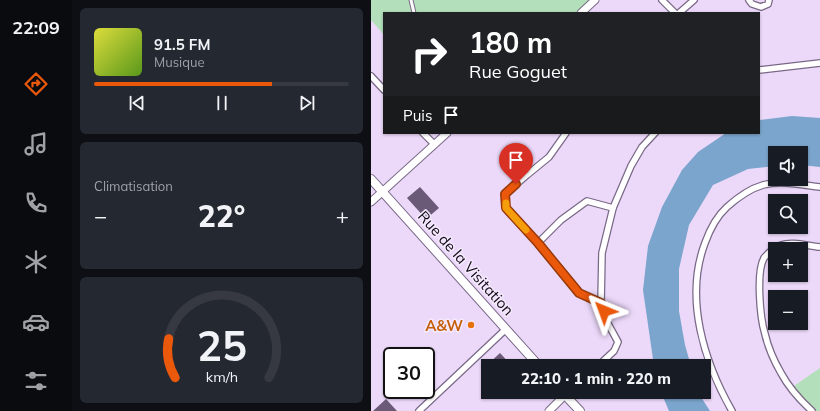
<!DOCTYPE html>
<html lang="fr">
<head>
<meta charset="utf-8">
<style>
  body { margin:0; font-family:Mulish,sans-serif; background:#242831; color:#f1f3f6; height:100vh; display:flex; flex-direction:column; font-size:15px; white-space:nowrap }
  * { box-sizing:border-box; margin:0 }
  p { font-size:13px; color:#9ea1a6 }
  .icon { flex:none; width:22px; height:22px; fill:none; stroke:currentColor; stroke-width:2; stroke-linecap:round; stroke-linejoin:round }
  .map { position:relative; flex:1; overflow:hidden }
  .side { display:flex; flex-direction:column; gap:8px; padding:8px; background:#0d0f14; width:299px }
  .side>* { flex:none }
  .banner { position:absolute; left:12px; top:12px; width:377px; height:122px; border-radius:0px; box-shadow:0 1px 3px #0004; background:#202124; color:#fff; overflow:hidden }
  .tools { position:absolute; left:397px; top:146px; display:grid; gap:8px }
  .tools a { display:grid; place-items:center; width:40px; height:40px; border-radius:0px; background:#171b24; box-shadow:0 1px 3px #0004; font-size:20px }
  .speed { position:absolute; left:12px; top:347px; display:flex; gap:8px; font-size:20px; font-weight:700; text-align:center }
  .speed>* { display:grid; place-content:center; width:52px; height:52px; border-radius:50%; background:#171b24; box-shadow:0 1px 3px #0004; line-height:1 }
  .speed .limit { border:2px solid #111; border-radius:6px; background:#fff; color:#111 }
  .pin { position:absolute; display:grid; place-items:center; width:34px; height:34px; color:#fff; margin:-41px -17px; border-radius:50% 50% 50% 0; rotate:-45deg; box-shadow:0 0 4px #0007 }
  .pin .icon { rotate:45deg }
  .me { position:absolute; width:44px; margin:-22px; rotate:316deg; stroke-linejoin:round; filter:drop-shadow(0 0 3px #0008) }
  .turn { display:flex; align-items:center; gap:14px; height:84px; padding:0 20px; font-size:18px }
  .turn .icon { width:52px; height:52px; stroke-width:2.5 }
  .turn b { display:block; font-size:28px; line-height:34px }
  .then { display:flex; align-items:center; height:38px; padding:0 20px; background:#0003; gap:8px; font-size:15px }
  .big { font-size:30px; font-weight:800; line-height:1.1 }
  .side .tile { flex:1; display:flex; flex-direction:column; justify-content:center; gap:6px; min-width:0; padding:0 14px; border-radius:6px; background:#242831 }
  .side .dial { align-items:center; gap:0 }
  .dial svg { height:104px; overflow:visible; fill:none; stroke:#363941; stroke-width:7; stroke-linecap:round; text-anchor:middle }
  .dial text { fill:#f1f3f6; stroke:none }
  .song { display:flex; align-items:center; gap:12px }
  .cover { width:48px; height:48px; border-radius:6px; background:linear-gradient(135deg,hsl(60 70% 55%),hsl(90 70% 35%)) }
  .played { height:4px; border-radius:2px; background:linear-gradient(90deg,#ea580c 70%,#363941 70%) }
  .keys { display:flex; justify-content:space-around; direction:ltr }
  .heat { display:flex; justify-content:space-between; align-items:center; font-size:22px; direction:ltr }
  .trip { position:absolute; left:110px; top:359px; width:230px; height:40px; border-radius:0px; background:#171b24; box-shadow:0 1px 3px #0004; font-weight:800; line-height:40px; text-align:center }
  main { display:flex; flex:1; min-height:0 }
  .dock { display:flex; flex-direction:column; width:72px; justify-content:space-around; align-items:center; background:#090b0e; color:#9ea1a6 }
  .dock .icon { width:28px; height:28px }
  .dock .selected { color:#ea580c }
  .dock b { font-size:18px; color:#f1f3f6 }
  .map>svg:first-child { display:block }
  .green { fill:#b3e0bb }
  .water { fill:#7ba5cd }
  .building { fill:#6a5a77 }
  .lines { fill:none; stroke-linecap:round; stroke-linejoin:round }
  .service-casing { stroke:#796886; stroke-width:5 }
  .minor-casing { stroke:#796886; stroke-width:8 }
  .tertiary-casing { stroke:#796886; stroke-width:9 }
  .secondary-casing { stroke:#796886; stroke-width:10 }
  .service { stroke:#fff; stroke-width:3 }
  .minor { stroke:#fff; stroke-width:5.5 }
  .tertiary { stroke:#fff; stroke-width:7 }
  .secondary { stroke:#fff; stroke-width:8 }
  .route-casing { stroke:#983908; stroke-width:10 }
  .route { stroke:#ea580c; stroke-width:7 }
  .slow { stroke:#f59e0b; stroke-width:7 }
  .food-dot { fill:#e8710a; stroke:#f5e9fe; stroke-width:1.5 }
  .labels { text-anchor:middle; dominant-baseline:central; stroke-width:3; stroke-linejoin:round; paint-order:stroke }
  .street-label { font-size:15px; fill:#100a14; stroke:#f5e9fe }
  .food-label { font-size:15px; font-weight:bold; fill:#c56008; stroke:#f5e9fe; text-anchor:end }
</style>
</head>
<body>
<main>
<nav class="dock">
<b>22:09</b>
<svg class="icon selected" aria-label="directions" viewBox="0 0 24 24"><path d="M12 3l9 9-9 9-9-9zM9 14v-3h6M13 9l2 2-2 2"/></svg>
<svg class="icon" aria-label="music" viewBox="0 0 24 24"><path d="M9 18V5l10-2v13"/><circle cx="6" cy="18" r="3"/><circle cx="16" cy="16" r="3"/></svg>
<svg class="icon" aria-label="phone" viewBox="0 0 24 24"><path d="M5 4h4l2 5-3 2q2 4 5 5l2-3 5 2v4C11 20 4 13 5 4z"/></svg>
<svg class="icon" aria-label="climate" viewBox="0 0 24 24"><path d="M12 3v18M4 7l16 10M4 17L20 7"/></svg>
<svg class="icon" aria-label="car" viewBox="0 0 24 24"><path d="M5 17H2v-5l4-1 3-4h7l3 4 3 1v5h-3M9 17h6M6 11h13"/><circle cx="7" cy="17" r="2"/><circle cx="17" cy="17" r="2"/></svg>
<svg class="icon" aria-label="filters" viewBox="0 0 24 24"><path d="M4 7h16M4 17h16"/><circle cx="9" cy="7" r="2"/><circle cx="15" cy="17" r="2"/></svg>
</nav>
<section class="side">
<div class="tile">
<div class="song"><i class="cover"></i><div><b>91.5 FM</b><p>Musique</p></div></div>
<div class="played"></div>
<div class="keys"><svg class="icon" aria-label="previous" viewBox="0 0 24 24"><path d="M18 5L8 12l10 7zM5 5v14"/></svg><svg class="icon" aria-label="pause" viewBox="0 0 24 24"><path d="M8 5v14M16 5v14"/></svg><svg class="icon" aria-label="next" viewBox="0 0 24 24"><path d="M6 5l10 7-10 7zM19 5v14"/></svg></div>
</div>
<div class="tile"><p>Climatisation</p>
<div class="heat"><a>−</a><b class="big">22°</b><a>+</a></div>
</div>
<div class="tile dial"><svg viewBox="0 0 100 80">
<path d="M14 69A42 42 0 1 1 86 69"/>
<path d="M14 69A42 42 0 0 1 9 39" stroke="#ea580c"/>
<text x="50" y="56" font-size="32" font-weight="700">25</text>
<text x="50" y="72" font-size="11">km/h</text>
</svg></div>
</section>
<div class="map">
<svg width="449" height="411" viewBox="0 0 449 411">
  <rect width="100%" height="100%" fill="#ecd9fa"/>
  <g class="green">
    <path d="M0,0H227L212,13H13V35L0,20Z"/>
    <path d="M449,368V411H441L420,388Z"/>
  </g>
  <g class="water">
    <path d="M421,116L449,118V167L430,165V153H404V166L377,169L342,185L318,225L308,269V311L314,345L320,366H283L272,290L277,246L291,207L311,170L327,152L355,133H388V120Z"/>
    <path d="M290,392H328L330,397L339,411H298Z"/>
  </g>
  <g class="building">
    <path d="M49,187L68,208L55,219L36,198Z"/>
    <path d="M129,353L141,366H117V370L114,367Z"/>
    <path d="M15,399L26,411H2Z"/>
  </g>
  <g class="lines">
    <g class="service-casing">
      <path id="service" d="M40,0L43,13"/>
    </g>
    <g class="minor-casing">
      <g id="minor">
        <path d="M291,0L304,13"/>
        <path d="M378,0L381,4L390,7L397,4L398,0"/>
        <path d="M308,13L323,0"/>
        <path d="M388,70L449,63"/>
        <path d="M0,76L13,90"/>
        <path d="M52,133L63,144"/>
        <path d="M195,133L178,157L156,175L134,194L135,208L167,243L208,293L230,303"/>
        <path d="M167,243L190,220L216,201L242,208"/>
        <path d="M227,366L243,351L247,342L235,320L230,303L231,253L242,208L260,166L271,147L284,133"/>
        <path d="M48,411L135,329"/>
        <path d="M361,411C333,362 313,298 334,243C339,229 345,217 356,207C366,198 378,189 392,185C410,180 431,185 449,187"/>
        <path d="M441,411C429,400 418,388 410,373C403,361 397,347 394,334C389,318 385,272 393,258C397,253 404,247 410,245C421,241 437,246 449,247"/>
      </g>
    </g>
    <g class="tertiary-casing">
      <g id="tertiary">
        <path d="M210,13L224,0"/>
        <path d="M0,202L76,133"/>
        <path d="M178,411L194,395"/>
      </g>
    </g>
    <g class="secondary-casing">
      <g id="secondary">
        <path d="M0,179L168,366"/>
        <path d="M191,392L209,411"/>
      </g>
    </g>
    <use href="#service" class="service"/>
    <use href="#minor" class="minor"/>
    <use href="#tertiary" class="tertiary"/>
    <use href="#secondary" class="secondary"/>
  </g>
  <g class="lines">
    <g class="route-casing">
      <path id="route" d="M145,184L134,194L135,208L167,243L208,293L230,303L233,311"/>
    </g>
    <use href="#route" class="route"/>
    <path class="slow" d="M135,203V208L155,230"/>
  </g>
  <circle class="food-dot" cx="100" cy="325" r="4"/>
  <g class="labels">
    <g class="street-label">
      <text transform="translate(95 263) rotate(48)">Rue de la Visitation</text>
    </g>
    <g class="food-label">
      <text x="92" y="325">A&amp;W</text>
    </g>
  </g>
</svg>
<div class="tools">
<a><svg class="icon" aria-label="sound" viewBox="0 0 24 24"><path d="M4 9h4l5-4v14l-5-4H4zM17 9q2 3 0 6"/></svg></a>
<a><svg class="icon" aria-label="search" viewBox="0 0 24 24"><circle cx="10" cy="10" r="6"/><path d="M15 15l6 6"/></svg></a>
<a>+</a>
<a>−</a>
</div>
<div class="speed"><div class="limit">30</div></div>
<div class="pin" style="left:145px;top:184px;background:#d93025"><svg class="icon" aria-label="arrive" viewBox="0 0 24 24"><path d="M6 21V4h12l-3 4 3 4H6"/></svg></div>
<svg class="me" style="left:233px;top:311px" viewBox="-20 -20 40 40"><path d="M0-17L14 15 0 8-14 15z" fill="#ea580c" stroke="#fff" stroke-width="4"/></svg>
<div class="trip">22:10 · 1 min · 220 m</div>
<div class="banner">
<div class="turn"><svg class="icon" aria-label="right" viewBox="0 0 24 24"><path d="M7 20v-9h11M14 6l5 5-5 5"/></svg><div><b>180 m</b>Rue Goguet</div></div>
<div class="then">Puis<svg class="icon" aria-label="arrive" viewBox="0 0 24 24"><path d="M6 21V4h12l-3 4 3 4H6"/></svg></div>
</div>
</div>
</main>
</body>
</html>
